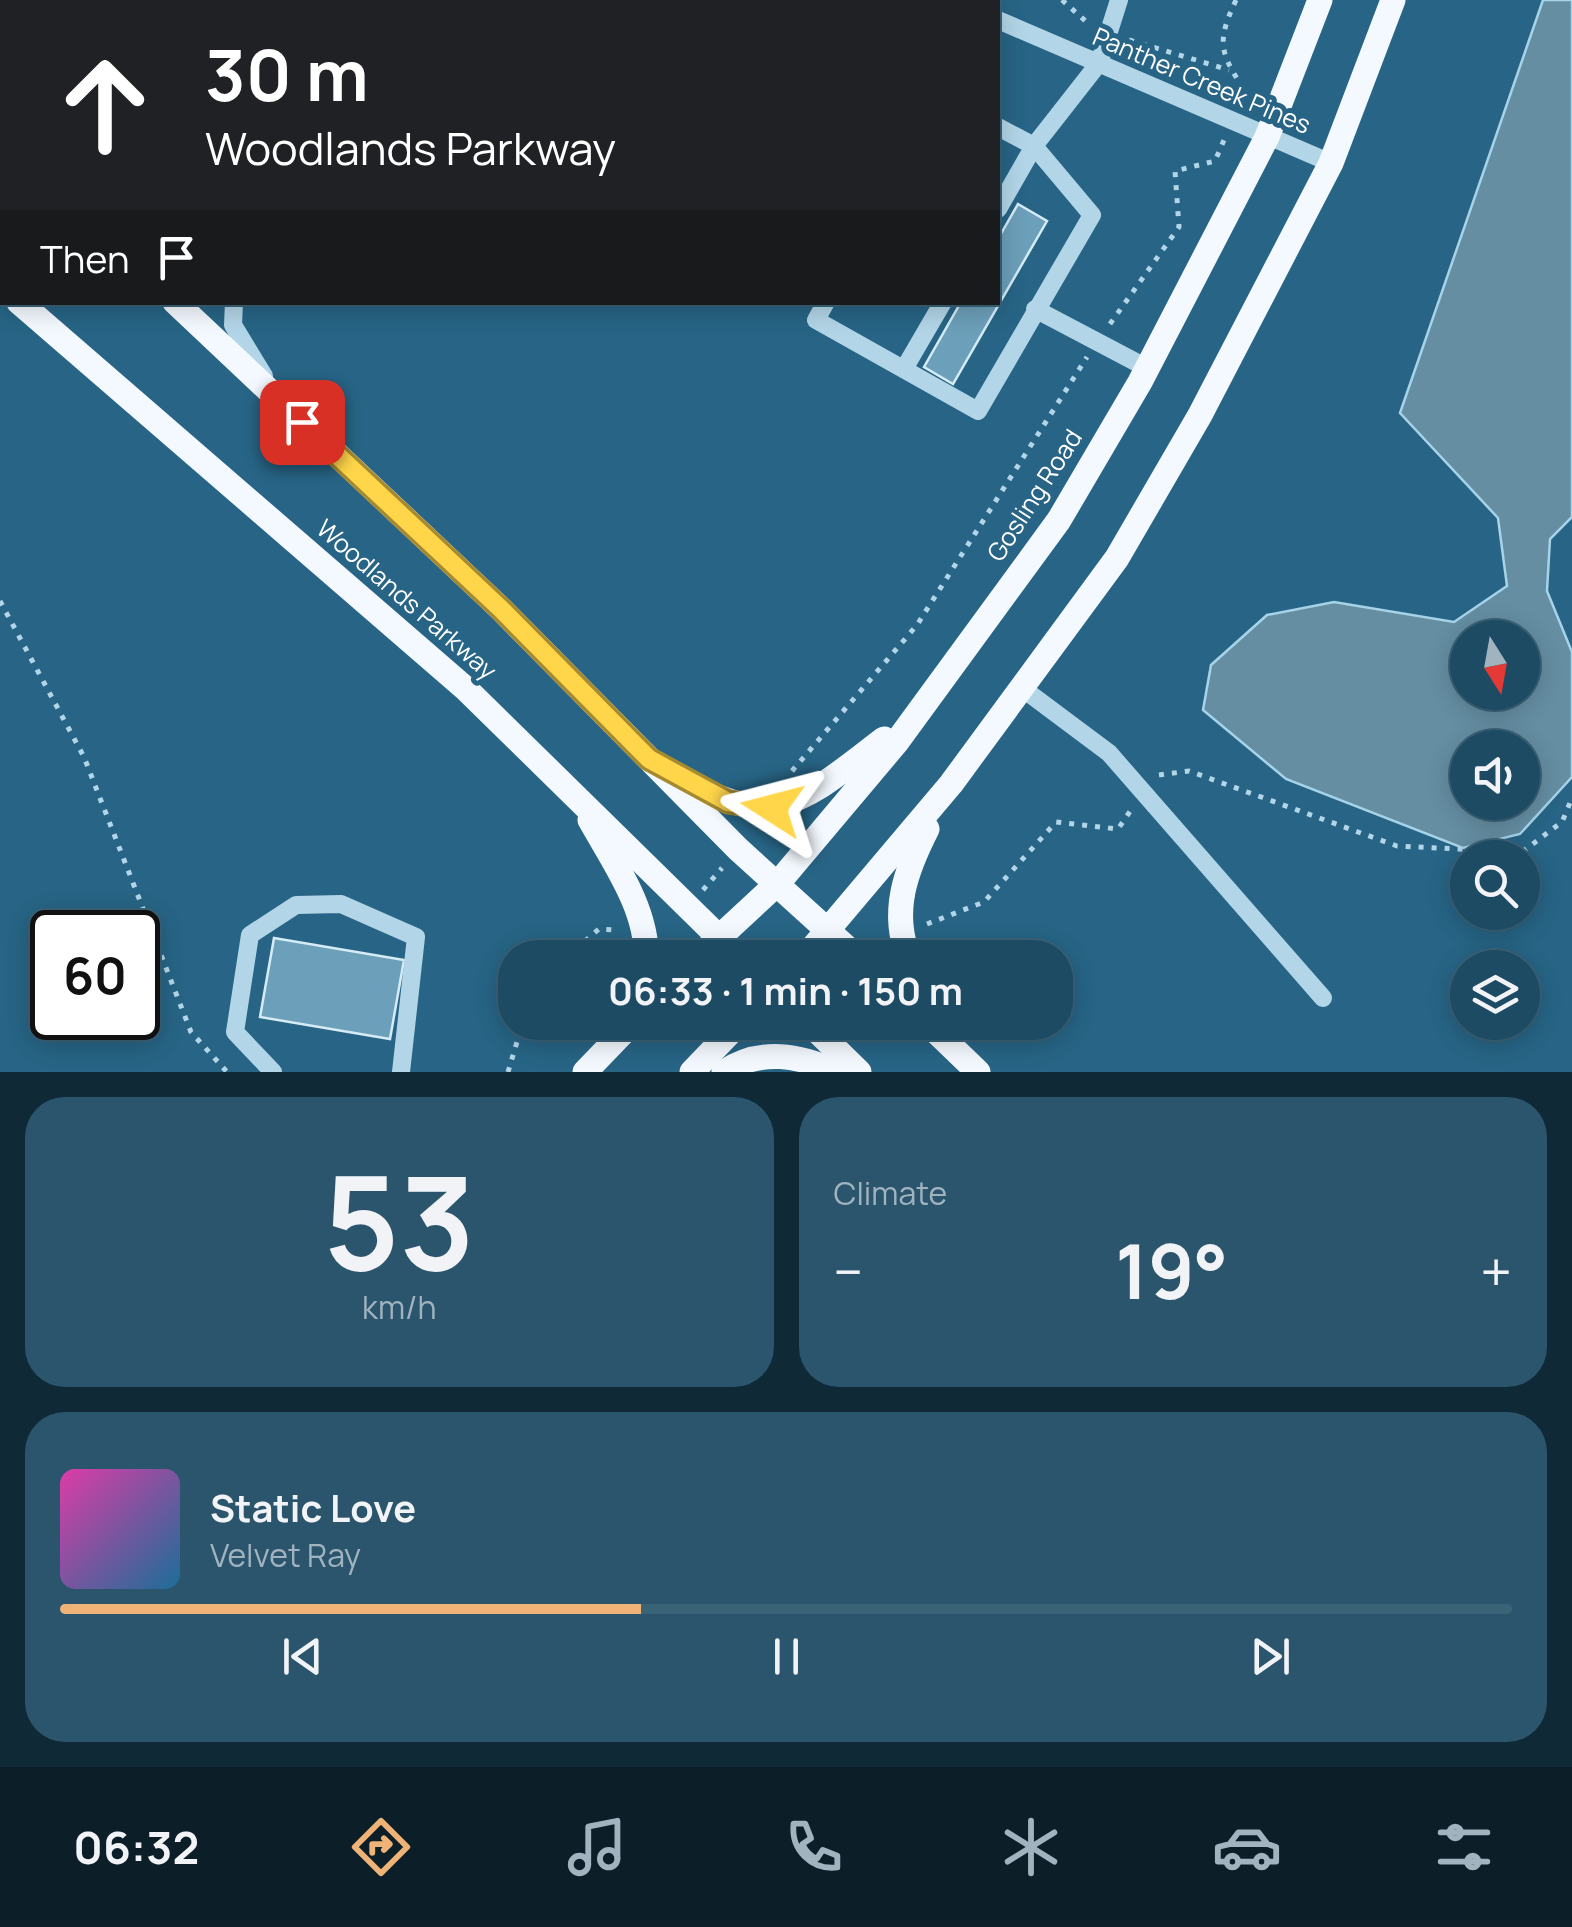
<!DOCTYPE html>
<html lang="en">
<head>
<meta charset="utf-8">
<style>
  body { margin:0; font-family:Manrope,sans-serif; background:#2a556d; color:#f1f3f6; height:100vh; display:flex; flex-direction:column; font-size:38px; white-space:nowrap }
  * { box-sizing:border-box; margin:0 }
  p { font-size:32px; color:#a0b3bf }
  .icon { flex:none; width:55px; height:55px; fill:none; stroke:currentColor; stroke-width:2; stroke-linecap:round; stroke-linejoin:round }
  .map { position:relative; height:1072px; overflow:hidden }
  .drawer { display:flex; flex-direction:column; gap:25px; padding:25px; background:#102937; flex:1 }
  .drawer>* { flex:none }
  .top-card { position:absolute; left:0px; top:0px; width:1000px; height:305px; box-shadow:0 5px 25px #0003,0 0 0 2px #3b6378; background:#202124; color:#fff; overflow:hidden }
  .needle { width:65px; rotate:169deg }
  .fabs { position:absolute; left:1450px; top:620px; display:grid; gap:20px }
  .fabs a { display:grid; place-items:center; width:90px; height:90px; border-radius:50%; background:#1d4b64; box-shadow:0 5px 25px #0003,0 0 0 2px #3b6378; font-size:50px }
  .speed { position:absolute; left:30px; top:910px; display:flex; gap:20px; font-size:50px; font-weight:700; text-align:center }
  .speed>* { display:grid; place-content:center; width:130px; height:130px; border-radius:50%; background:#1d4b64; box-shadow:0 5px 25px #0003,0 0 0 2px #3b6378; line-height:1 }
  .speed .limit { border:5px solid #111; border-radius:15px; background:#fff; color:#111 }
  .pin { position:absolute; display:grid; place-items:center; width:85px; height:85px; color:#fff; margin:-42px; border-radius:20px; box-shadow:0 5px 15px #0006 }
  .me { position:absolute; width:110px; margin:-55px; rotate:279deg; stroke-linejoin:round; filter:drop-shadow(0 0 8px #0008) }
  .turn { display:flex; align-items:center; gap:35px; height:210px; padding:0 40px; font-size:45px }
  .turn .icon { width:130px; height:130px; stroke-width:2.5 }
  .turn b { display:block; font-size:70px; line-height:85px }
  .then { display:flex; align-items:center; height:95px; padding:0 40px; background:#0003; gap:20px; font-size:38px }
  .big { font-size:75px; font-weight:700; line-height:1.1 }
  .drawer .tile { flex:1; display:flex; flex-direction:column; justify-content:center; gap:15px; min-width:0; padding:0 35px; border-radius:40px; background:#2a556d }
  .drawer .dial { align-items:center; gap:0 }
  .dial b { font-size:130px; line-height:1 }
  .song { display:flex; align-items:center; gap:30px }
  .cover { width:120px; height:120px; border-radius:15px; background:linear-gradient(135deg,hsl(320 70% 55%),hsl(200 70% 35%)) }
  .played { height:10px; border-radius:5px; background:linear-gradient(90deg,#f0b377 40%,#3b6378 40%) }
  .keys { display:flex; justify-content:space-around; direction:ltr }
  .heat { display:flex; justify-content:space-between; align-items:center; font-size:55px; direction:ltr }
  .drawer .tiles { flex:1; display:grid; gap:25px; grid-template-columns:1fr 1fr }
  .tile:last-child { grid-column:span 2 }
  .trip { position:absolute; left:498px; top:940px; width:575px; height:100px; border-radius:40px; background:#1d4b64; box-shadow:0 5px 25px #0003,0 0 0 2px #3b6378; font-weight:700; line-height:100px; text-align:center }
  .tab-bar { display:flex; height:160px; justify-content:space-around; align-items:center; background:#0c1e28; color:#a0b3bf }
  .tab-bar .icon { width:70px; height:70px }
  .tab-bar .selected { color:#f0b377 }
  .tab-bar b { font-size:45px; color:#f1f3f6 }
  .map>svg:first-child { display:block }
  .water { fill:#658ea3; stroke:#a6d3e8; stroke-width:2.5; fill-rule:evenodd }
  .building { fill:#6c9fb9; stroke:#d5ebf6; stroke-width:2.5 }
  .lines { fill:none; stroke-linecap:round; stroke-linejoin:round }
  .path { stroke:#b2d5e7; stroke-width:5; stroke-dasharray:5 8; stroke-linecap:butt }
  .minor { stroke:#b2d5e7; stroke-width:18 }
  .major { stroke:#f3f9fe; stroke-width:25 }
  .route-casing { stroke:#a68a30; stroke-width:25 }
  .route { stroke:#ffd54a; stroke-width:18 }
  .labels { text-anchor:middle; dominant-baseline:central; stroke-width:10; stroke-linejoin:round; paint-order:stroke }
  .street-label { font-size:25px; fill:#fff; stroke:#276485 }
</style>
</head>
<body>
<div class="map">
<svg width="1572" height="1072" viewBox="0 0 1572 1072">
  <rect width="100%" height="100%" fill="#276485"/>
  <path class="water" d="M1543,0H1572V517L1550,539L1547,591L1572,652V777L1520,834L1463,848L1286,779L1203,710L1211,665L1267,615L1334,602L1454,622L1507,586L1498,518L1400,413ZM1468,638H1522V692H1468ZM1468,748H1522V802H1468Z"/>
  <g class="building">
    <path d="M1018,204L1047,221L953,384L924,367L961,302H998V239Z"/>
    <path d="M274,938L404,960L390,1039L260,1017Z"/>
  </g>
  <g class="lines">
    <g class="path">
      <path d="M1062,0L1091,26"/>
      <path d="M1236,0C1217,41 1219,51 1243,88L1238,102"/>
      <path d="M1129,40L1229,70"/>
      <path d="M1110,324L1179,227L1175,171L1215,161L1224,140"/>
      <path d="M0,601L84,757L191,1032L227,1072"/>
      <path d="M792,771L917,625L1087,357"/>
      <path d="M1159,775L1189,771L1397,846L1522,852L1562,822L1572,798"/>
      <path d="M703,890L722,868"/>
      <path d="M927,924L984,902L1056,822L1118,829L1131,810"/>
      <path d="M565,958L599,929L617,930"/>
      <path d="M508,1072L523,1022"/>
    </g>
    <g class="minor">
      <path d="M296,0L300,2"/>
      <path d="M952,0L958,2"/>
      <path d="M384,2L385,0"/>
      <path d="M423,2L424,0"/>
      <path d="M538,2L540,0"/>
      <path d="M643,2L644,0"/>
      <path d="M746,2L748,0"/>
      <path d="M874,2L875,0"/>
      <path d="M998,20L1331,163"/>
      <path d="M998,209L1034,146L1099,63L1119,0"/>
      <path d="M234,302L233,325L264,376"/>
      <path d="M826,302L816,320L978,411L1092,215L1034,146L998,127"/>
      <path d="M1035,309L1147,368"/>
      <path d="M904,369L943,302"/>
      <path d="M1022,688L1109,753L1323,998"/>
      <path d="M273,1072L235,1032L250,935L296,905L341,904L416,937L401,1072"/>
    </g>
    <g class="major">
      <path d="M0,147L2,150"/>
      <path d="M0,286L2,288"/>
      <path d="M19,302L466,689L740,958"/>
      <path d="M175,302L501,609L738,849L858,958"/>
      <path d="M677,776C773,835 805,799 884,739"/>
      <path d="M590,820C613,861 648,910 646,958"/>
      <path d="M697,958L779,882L896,743L1059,520L1140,382L1267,137L1320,0"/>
      <path d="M804,958L951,784L1117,558L1200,415L1331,163L1393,0"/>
      <path d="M909,958C890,912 906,870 927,829"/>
      <path d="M808,1022L859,1072"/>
      <path d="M926,1022L978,1072"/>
      <path d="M585,1072L633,1022"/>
      <path d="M692,1072L740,1022"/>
      <path d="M724,1072C761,1047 800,1056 838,1072"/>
    </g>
  </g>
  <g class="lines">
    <g class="route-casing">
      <path id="route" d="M302,422L501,609L649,759L728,802L772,808"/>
    </g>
    <use href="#route" class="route"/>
  </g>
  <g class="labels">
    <g class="street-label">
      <text transform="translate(1202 80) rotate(23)">Panther Creek Pines</text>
      <text transform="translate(1034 495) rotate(-57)">Gosling Road</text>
      <text transform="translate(407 599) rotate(41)">Woodlands Parkway</text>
    </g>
  </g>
</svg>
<div class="fabs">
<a><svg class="needle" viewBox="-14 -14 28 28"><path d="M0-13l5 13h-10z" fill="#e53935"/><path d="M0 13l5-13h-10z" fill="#a0b3bf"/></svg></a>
<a><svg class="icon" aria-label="sound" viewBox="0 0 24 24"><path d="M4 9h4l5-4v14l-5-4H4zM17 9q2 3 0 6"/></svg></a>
<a><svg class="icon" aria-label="search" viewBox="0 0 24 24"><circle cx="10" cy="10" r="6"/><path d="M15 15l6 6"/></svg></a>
<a><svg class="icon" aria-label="layers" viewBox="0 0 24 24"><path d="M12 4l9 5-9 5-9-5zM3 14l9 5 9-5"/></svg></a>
</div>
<div class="speed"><div class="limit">60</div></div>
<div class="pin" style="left:302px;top:422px;background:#d93025"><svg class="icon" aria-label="arrive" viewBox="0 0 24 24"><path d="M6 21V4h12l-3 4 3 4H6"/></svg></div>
<svg class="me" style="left:772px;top:808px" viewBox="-20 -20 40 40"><path d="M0-17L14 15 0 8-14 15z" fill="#ffd54a" stroke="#fff" stroke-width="4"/></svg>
<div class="trip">06:33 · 1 min · 150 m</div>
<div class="top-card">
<div class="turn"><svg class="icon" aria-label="ahead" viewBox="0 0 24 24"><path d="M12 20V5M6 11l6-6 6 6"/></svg><div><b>30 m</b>Woodlands Parkway</div></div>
<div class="then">Then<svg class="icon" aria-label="arrive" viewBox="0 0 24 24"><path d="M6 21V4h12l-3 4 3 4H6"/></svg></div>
</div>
</div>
<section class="drawer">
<div class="tiles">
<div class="tile dial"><b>53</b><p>km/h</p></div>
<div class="tile"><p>Climate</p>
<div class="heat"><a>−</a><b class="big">19°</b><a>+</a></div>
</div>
<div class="tile">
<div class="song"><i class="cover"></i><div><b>Static Love</b><p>Velvet Ray</p></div></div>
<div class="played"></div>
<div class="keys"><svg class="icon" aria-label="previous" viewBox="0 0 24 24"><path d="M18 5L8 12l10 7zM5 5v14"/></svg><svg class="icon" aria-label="pause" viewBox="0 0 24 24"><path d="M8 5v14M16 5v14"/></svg><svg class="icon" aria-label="next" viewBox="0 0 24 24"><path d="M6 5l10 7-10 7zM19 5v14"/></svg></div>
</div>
</div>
</section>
<nav class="tab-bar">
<b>06:32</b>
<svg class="icon selected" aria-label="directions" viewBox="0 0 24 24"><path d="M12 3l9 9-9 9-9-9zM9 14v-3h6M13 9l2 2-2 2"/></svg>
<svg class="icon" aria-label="music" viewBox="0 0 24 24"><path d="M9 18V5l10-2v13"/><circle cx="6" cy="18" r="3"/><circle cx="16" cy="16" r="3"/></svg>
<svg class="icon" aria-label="phone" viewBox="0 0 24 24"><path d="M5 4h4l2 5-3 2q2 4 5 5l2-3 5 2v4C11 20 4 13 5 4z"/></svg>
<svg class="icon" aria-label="climate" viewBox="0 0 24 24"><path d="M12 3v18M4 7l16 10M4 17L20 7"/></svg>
<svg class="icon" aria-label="car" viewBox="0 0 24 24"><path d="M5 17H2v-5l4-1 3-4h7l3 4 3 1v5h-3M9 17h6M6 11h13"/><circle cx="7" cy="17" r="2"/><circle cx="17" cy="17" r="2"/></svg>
<svg class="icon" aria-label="filters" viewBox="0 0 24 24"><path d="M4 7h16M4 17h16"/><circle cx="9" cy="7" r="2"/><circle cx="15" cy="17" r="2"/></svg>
</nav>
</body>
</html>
